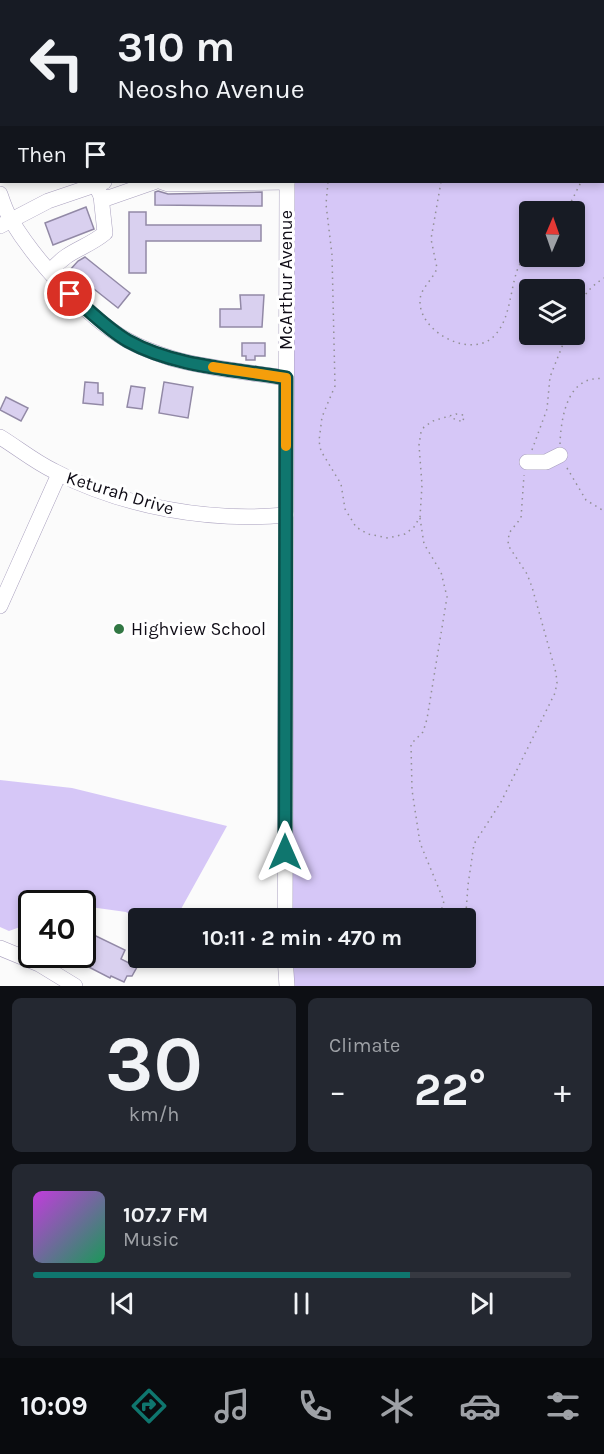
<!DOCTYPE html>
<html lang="en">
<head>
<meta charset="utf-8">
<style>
  body { margin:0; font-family:Karla,sans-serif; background:#242831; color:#f1f3f6; height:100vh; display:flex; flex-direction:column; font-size:22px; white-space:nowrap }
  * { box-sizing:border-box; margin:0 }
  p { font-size:20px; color:#9ea1a6 }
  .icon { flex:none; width:33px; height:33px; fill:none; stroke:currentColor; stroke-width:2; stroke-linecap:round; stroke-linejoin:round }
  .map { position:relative; height:986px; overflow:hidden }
  .details { display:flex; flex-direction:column; gap:12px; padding:12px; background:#0d0f14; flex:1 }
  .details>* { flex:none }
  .top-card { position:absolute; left:0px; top:0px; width:604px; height:183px; box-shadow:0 3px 9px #0003; background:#171b24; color:#f1f3f6; overflow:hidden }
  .needle { width:39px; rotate:2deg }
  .fabs { position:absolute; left:519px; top:201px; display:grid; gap:12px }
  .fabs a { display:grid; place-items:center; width:66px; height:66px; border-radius:6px; background:#171b24; box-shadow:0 3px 9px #0003; font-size:30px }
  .speed { position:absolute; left:18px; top:890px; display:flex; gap:12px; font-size:30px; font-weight:700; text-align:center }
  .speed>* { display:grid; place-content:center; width:78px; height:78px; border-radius:50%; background:#171b24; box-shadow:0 3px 9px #0003; line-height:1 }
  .speed .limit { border:3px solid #111; border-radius:9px; background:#fff; color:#111 }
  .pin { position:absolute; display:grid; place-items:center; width:51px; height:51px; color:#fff; margin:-26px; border:3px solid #fff; border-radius:50%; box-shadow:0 2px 6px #0007 }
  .me { position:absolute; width:66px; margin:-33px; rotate:0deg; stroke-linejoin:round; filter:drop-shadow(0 0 4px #0008) }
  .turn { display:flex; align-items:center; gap:21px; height:126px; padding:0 18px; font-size:27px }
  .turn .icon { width:78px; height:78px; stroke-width:2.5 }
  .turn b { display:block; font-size:42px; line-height:51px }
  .then { display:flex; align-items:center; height:57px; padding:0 18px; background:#0003; gap:12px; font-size:22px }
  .big { font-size:45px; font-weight:700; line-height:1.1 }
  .details .card { flex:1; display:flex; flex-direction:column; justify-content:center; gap:9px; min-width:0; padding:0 21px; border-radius:9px; background:#242831 }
  .details .dial { align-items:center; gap:0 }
  .dial b { font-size:78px; line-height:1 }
  .song { display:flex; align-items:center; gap:18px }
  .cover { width:72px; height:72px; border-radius:9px; background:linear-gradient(135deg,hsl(290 70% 55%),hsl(150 70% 35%)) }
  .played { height:6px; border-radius:3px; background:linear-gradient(90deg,#0f766e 70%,#363941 70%) }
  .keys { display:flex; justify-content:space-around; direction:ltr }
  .heat { display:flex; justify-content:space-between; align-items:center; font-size:33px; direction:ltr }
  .details .tiles { flex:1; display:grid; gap:12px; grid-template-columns:1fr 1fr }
  .card:last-child { grid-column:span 2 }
  .trip { position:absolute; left:128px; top:908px; width:348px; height:60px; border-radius:6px; background:#171b24; box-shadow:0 3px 9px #0003; font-weight:700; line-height:60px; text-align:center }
  .tabs { display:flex; height:96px; justify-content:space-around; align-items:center; background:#090b0e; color:#9ea1a6 }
  .tabs .icon { width:42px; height:42px }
  .tabs .on { color:#0f766e }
  .tabs b { font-size:27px; color:#f1f3f6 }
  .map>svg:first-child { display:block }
  .green { fill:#d6c7f7; fill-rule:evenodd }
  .building { fill:#d9d0ef; stroke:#9289a6; stroke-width:1.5 }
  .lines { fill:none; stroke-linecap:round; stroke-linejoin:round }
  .minor-casing { stroke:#a9a0be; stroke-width:16 }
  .path { stroke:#929095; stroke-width:1.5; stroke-dasharray:1.5 4.5; stroke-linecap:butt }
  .minor { stroke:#fff; stroke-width:15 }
  .route-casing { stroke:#0a4d48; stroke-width:15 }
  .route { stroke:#0f766e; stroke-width:10 }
  .slow { stroke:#f59e0b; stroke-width:10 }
  .poi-dot { fill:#317743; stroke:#fff; stroke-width:2 }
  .labels { text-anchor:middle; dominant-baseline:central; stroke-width:6; stroke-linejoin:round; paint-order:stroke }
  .street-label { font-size:18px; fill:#100d17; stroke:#fff }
  .poi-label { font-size:18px; fill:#100d17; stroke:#fff; text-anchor:start }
</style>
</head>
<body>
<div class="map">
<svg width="604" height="986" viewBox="0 0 604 986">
  <rect width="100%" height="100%" fill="#fbfbfb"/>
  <g class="green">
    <path d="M287,0H604V986H287L285,957H465V918H285L287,182H603V2ZM530,212H574V256H530ZM530,290H574V334H530Z"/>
    <path d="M0,780L72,788L227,826L176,918H138V920L126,912L83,906L82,903H32L31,923L9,931L0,927Z"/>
  </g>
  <g class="building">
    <path d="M158,191L168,194L262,192V206L155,205V192Z"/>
    <path d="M86,207L94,229L53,245L45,223Z"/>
    <path d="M129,212H146V225H261V241H146V273H129Z"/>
    <path d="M85,257L130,293L118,308L70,270L78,261Z"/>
    <path d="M240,295H264L262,327H220V309H241Z"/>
    <path d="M242,343H265V356H255V360H246V356H242Z"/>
    <path d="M85,382L98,383V393H103V405L83,403Z"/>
    <path d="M164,382L193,387L188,418L159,413Z"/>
    <path d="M131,386L145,388L142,409L127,407Z"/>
    <path d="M6,397L28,408L21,421L0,410Z"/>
    <path d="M82,936H96L125,950L121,959L137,967L132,976H127L124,982L111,976L110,978L83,964L60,963V954H82Z"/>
  </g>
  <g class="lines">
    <g class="minor-casing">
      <g id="minor">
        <path d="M287,0V2"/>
        <path d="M0,4L2,5"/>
        <path d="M0,144H2"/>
        <path d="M162,182L168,184L287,182"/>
        <path d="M98,190L101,196L108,198L154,182"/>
        <path d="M0,194C3,203 6,212 11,220C35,260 86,317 127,340C141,348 158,354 174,359C210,369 249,372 286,378"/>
        <path d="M0,226L48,201L104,182"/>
        <path d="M50,272C68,249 86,249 105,233L101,196"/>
        <path d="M0,437C18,448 35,462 54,471C123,507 209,522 286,515"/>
        <path d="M527,462H546L560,455"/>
        <path d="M0,606L59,474"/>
        <path d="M285,918L287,182"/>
        <path d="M0,948L39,964L75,986"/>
        <path d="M285,957L287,986"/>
      </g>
    </g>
    <g class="path">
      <path d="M348,2L350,0"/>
      <path d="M496,2L497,0"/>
      <path d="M603,145L604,144"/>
      <path d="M328,182L326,204L332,255L335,386L322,417L319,441L321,451L341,484L345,509L356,527L368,534L388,538L405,534L414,527L420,517L422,485L419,445L421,432L424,427L433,421L456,414L464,415L463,422L449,417"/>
      <path d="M441,182L431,239L437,268C433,280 420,288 420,301C419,333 474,361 496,334C511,316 510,289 518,268L521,262L530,256"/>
      <path d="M566,212L581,182"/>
      <path d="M574,315C581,299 589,287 604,278"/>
      <path d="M560,444C561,416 568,374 604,379"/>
      <path d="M532,450L547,409L550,377L567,334"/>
      <path d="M567,468L586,500L604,511"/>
      <path d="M420,518L424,544L441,572L447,597L427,719L423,732L411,744L412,790L420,843L444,901L442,908L436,918"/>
      <path d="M465,926L468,885L474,844L501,802L555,693L557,683L556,673L532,587L527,574L508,545L509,533L521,518L524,475"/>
    </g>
    <use href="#minor" class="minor"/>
  </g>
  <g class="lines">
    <g class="route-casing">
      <path id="route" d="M70,294C89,310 107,329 128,341C175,367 234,369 286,378L285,852"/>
    </g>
    <use href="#route" class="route"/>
    <path class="slow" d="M213,367L286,378V446"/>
  </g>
  <circle class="poi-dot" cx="119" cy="629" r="6"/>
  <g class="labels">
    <g class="street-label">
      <text transform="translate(286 280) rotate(-90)">McArthur Avenue</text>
      <text transform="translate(120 493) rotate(17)">Keturah Drive</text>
    </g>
    <g class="poi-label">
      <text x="131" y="629">Highview School</text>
    </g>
  </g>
</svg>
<div class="fabs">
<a><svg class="needle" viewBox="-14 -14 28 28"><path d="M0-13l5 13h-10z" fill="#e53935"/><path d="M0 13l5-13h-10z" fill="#9ea1a6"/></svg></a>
<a><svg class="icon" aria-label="layers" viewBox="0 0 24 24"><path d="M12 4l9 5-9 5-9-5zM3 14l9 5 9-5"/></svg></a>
</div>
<div class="speed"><div class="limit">40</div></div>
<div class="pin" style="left:70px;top:294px;background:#d93025"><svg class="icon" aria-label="arrive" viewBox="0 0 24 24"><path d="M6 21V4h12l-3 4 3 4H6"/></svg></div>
<svg class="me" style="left:285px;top:852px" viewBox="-20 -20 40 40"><path d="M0-17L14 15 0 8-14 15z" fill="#0f766e" stroke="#fff" stroke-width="4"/></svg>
<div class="trip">10:11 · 2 min · 470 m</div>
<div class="top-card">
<div class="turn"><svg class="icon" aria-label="left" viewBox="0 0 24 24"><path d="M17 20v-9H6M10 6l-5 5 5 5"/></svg><div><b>310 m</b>Neosho Avenue</div></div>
<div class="then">Then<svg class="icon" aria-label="arrive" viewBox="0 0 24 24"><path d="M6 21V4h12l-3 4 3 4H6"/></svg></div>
</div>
</div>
<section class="details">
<div class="tiles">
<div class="card dial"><b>30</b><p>km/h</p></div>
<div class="card"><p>Climate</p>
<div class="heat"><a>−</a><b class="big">22°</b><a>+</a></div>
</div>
<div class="card">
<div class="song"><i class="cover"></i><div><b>107.7 FM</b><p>Music</p></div></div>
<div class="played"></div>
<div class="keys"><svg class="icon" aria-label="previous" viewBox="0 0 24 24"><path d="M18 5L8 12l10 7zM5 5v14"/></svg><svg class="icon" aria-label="pause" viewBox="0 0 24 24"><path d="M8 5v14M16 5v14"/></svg><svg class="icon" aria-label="next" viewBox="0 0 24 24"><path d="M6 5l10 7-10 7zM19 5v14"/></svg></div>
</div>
</div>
</section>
<nav class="tabs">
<b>10:09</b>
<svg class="icon on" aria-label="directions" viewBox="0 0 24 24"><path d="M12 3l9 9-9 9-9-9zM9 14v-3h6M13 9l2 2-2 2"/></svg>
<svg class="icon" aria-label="music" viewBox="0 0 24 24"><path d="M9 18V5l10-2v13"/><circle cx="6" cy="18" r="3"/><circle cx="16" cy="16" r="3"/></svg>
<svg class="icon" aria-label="phone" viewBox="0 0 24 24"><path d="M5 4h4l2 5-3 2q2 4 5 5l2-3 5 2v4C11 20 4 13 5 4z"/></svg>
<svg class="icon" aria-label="climate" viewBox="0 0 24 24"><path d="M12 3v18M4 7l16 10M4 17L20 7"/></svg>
<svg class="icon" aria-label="car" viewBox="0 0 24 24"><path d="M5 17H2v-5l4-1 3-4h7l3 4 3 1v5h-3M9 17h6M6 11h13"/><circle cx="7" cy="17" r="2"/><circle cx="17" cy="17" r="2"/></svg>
<svg class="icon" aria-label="filters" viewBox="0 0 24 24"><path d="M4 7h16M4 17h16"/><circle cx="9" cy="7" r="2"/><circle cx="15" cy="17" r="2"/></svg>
</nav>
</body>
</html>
